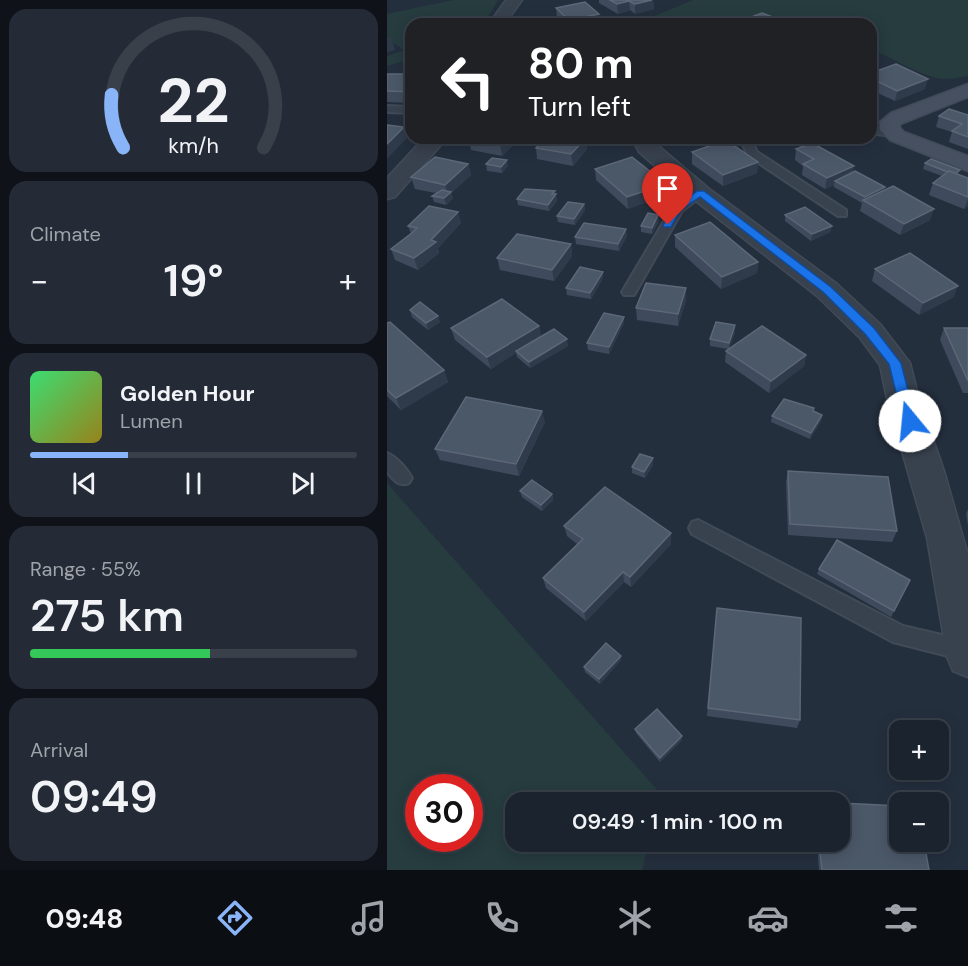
<!DOCTYPE html>
<html lang="en">
<head>
<meta charset="utf-8">
<style>
  body { margin:0; font-family:"DM Sans",sans-serif; background:#242b36; color:#f1f3f6; height:100vh; display:flex; flex-direction:column; font-size:22px; white-space:nowrap }
  * { box-sizing:border-box; margin:0 }
  p { font-size:20px; color:#a0a4aa }
  .icon { flex:none; width:33px; height:33px; fill:none; stroke:currentColor; stroke-width:2; stroke-linecap:round; stroke-linejoin:round }
  .map { position:relative; flex:1; overflow:hidden }
  .details { display:flex; flex-direction:column; gap:9px; padding:9px; background:#0f1319; width:387px }
  .details>* { flex:none }
  .guide { position:absolute; left:18px; top:18px; width:472px; height:126px; border-radius:18px; box-shadow:0 3px 15px #0003,0 0 0 2px #39404a; background:#202124; color:#fff; overflow:hidden }
  .buttons { position:absolute; left:502px; top:720px; display:grid; gap:12px }
  .buttons a { display:grid; place-items:center; width:60px; height:60px; border-radius:12px; background:#1b232e; box-shadow:0 3px 15px #0003,0 0 0 2px #39404a; font-size:30px }
  .speed { position:absolute; left:18px; top:774px; display:flex; gap:12px; font-size:30px; font-weight:700; text-align:center }
  .speed>* { display:grid; place-content:center; width:78px; height:78px; border-radius:50%; background:#1b232e; box-shadow:0 3px 15px #0003,0 0 0 2px #39404a; line-height:1 }
  .speed .limit { border:9px solid #d22; background:#fff; color:#111 }
  .pin { position:absolute; display:grid; place-items:center; width:51px; height:51px; color:#fff; margin:-62px -26px; border-radius:50% 50% 50% 0; rotate:-45deg; box-shadow:0 0 6px #0007 }
  .pin .icon { rotate:45deg }
  .me { position:absolute; width:66px; margin:-33px; rotate:343deg; stroke-linejoin:round; filter:drop-shadow(0 0 4px #0008) }
  .turn { display:flex; align-items:center; gap:21px; height:126px; padding:0 24px; font-size:27px }
  .turn .icon { width:78px; height:78px; stroke-width:2.5 }
  .turn b { display:block; font-size:42px; line-height:51px }
  .big { font-size:45px; font-weight:600; line-height:1.1 }
  .details .card { flex:1; display:flex; flex-direction:column; justify-content:center; gap:9px; min-width:0; padding:0 21px; border-radius:18px; background:#242b36 }
  .details .dial { align-items:center; gap:0 }
  .dial svg { height:156px; overflow:visible; fill:none; stroke:#39404a; stroke-width:7; stroke-linecap:round; text-anchor:middle }
  .dial text { fill:#f1f3f6; stroke:none }
  .song { display:flex; align-items:center; gap:18px }
  .cover { width:72px; height:72px; border-radius:9px; background:linear-gradient(135deg,hsl(140 70% 55%),hsl(50 70% 35%)) }
  .played { height:6px; border-radius:3px; background:linear-gradient(90deg,#8ab4f8 30%,#39404a 30%) }
  .keys { display:flex; justify-content:space-around; direction:ltr }
  .heat { display:flex; justify-content:space-between; align-items:center; font-size:33px; direction:ltr }
  .charge { height:9px; border-radius:4px; background:linear-gradient(90deg,#34c759 55%,#39404a 0) }
  .trip { position:absolute; left:118px; top:792px; width:345px; height:60px; border-radius:18px; background:#1b232e; box-shadow:0 3px 15px #0003,0 0 0 2px #39404a; font-weight:600; line-height:60px; text-align:center }
  .dock { display:flex; height:96px; justify-content:space-around; align-items:center; background:#0b0e12; color:#a0a4aa }
  .dock .icon { width:42px; height:42px }
  .dock .on { color:#8ab4f8 }
  .dock b { font-size:27px; color:#f1f3f6 }
  main { display:flex; flex:1; min-height:0 }
  .map>svg:first-child { display:block }
  .green { fill:#263c3f; fill-rule:evenodd }
  .lines { fill:none; stroke-linecap:round; stroke-linejoin:round }
  .lane-casing { stroke:#414a57; stroke-width:4 }
  .street-casing { stroke:#414a57; stroke-width:3 }
  .secondary-casing { stroke:#414a57; stroke-width:3 }
  .lane { fill:#38414e; fill-rule:evenodd }
  .street { fill:#38414e; fill-rule:evenodd }
  .secondary { fill:#465061; fill-rule:evenodd }
  .wall { fill:#3f4b5c }
  .shaded-wall { fill:#2f3b4b }
  .building { fill:#4b5868; stroke:#5c6777; stroke-width:1.5 }
  .route { fill:#1a73e8; stroke:#114b97; stroke-width:1.5 }
</style>
</head>
<body>
<main>
<section class="details">
<div class="card dial"><svg viewBox="0 0 100 80">
<path d="M14 69A42 42 0 1 1 86 69"/>
<path d="M14 69A42 42 0 0 1 8 42" stroke="#8ab4f8"/>
<text x="50" y="56" font-size="32" font-weight="700">22</text>
<text x="50" y="72" font-size="11">km/h</text>
</svg></div>
<div class="card"><p>Climate</p>
<div class="heat"><a>−</a><b class="big">19°</b><a>+</a></div>
</div>
<div class="card">
<div class="song"><i class="cover"></i><div><b>Golden Hour</b><p>Lumen</p></div></div>
<div class="played"></div>
<div class="keys"><svg class="icon" aria-label="previous" viewBox="0 0 24 24"><path d="M18 5L8 12l10 7zM5 5v14"/></svg><svg class="icon" aria-label="pause" viewBox="0 0 24 24"><path d="M8 5v14M16 5v14"/></svg><svg class="icon" aria-label="next" viewBox="0 0 24 24"><path d="M6 5l10 7-10 7zM19 5v14"/></svg></div>
</div>
<div class="card"><p>Range · 55%</p><b class="big">275 km</b><div class="charge"></div></div>
<div class="card"><p>Arrival</p><b class="big">09:49</b></div>
</section>
<div class="map">
<svg width="581" height="870" viewBox="0 0 581 870">
  <rect width="100%" height="100%" fill="#242f3e"/>
  <g class="green">
    <path d="M66,0H111L97,24H24V59L0,66V56L17,50L0,39V14Z"/>
    <path d="M306,0H581V76C573,77 565,79 557,79C533,77 508,58 485,50L484,24H428L387,17L345,24H248Z"/>
    <path d="M0,483L272,792L270,802H129V842H262L255,870H0ZM32,788H82V838H32Z"/>
  </g>
  <g class="lines">
    <g class="lane-casing">
      <g id="lane">
        <path d="M0,106L24,107V113L0,112Z"/>
        <path d="M353,138H363L370,152L459,210V216H451L361,156Z"/>
        <path d="M313,190L319,193L295,211L247,295H237L235,292L286,206Z"/>
        <path d="M0,453C10,457 20,469 25,478L22,483C11,487 7,480 0,472Z"/>
        <path d="M311,520L516,626L581,641V661L506,642L305,534L302,528L305,522Z"/>
      </g>
    </g>
    <g class="street-casing">
      <g id="street">
        <path d="M119,0H135L118,24H102Z"/>
        <path d="M484,122L510,126L513,130L510,134L503,136L484,134Z"/>
        <path d="M37,138H60L8,197L0,199V178Z"/>
        <path d="M245,138H267L269,144L321,188L450,284L493,324L523,363L532,399L557,471L581,555V677L566,671L560,657L540,538L500,399L493,365L473,338L430,296L305,198L252,152Z"/>
      </g>
    </g>
    <g class="secondary-casing">
      <path id="secondary" d="M581,84V97L513,124V128L517,132L581,156V171L503,140L493,130V122L504,113Z"/>
    </g>
    <use href="#lane" class="lane"/>
    <use href="#street" class="street"/>
    <use href="#secondary" class="secondary"/>
  </g>
  <g class="wall">
    <path d="M212,0H266L267,9L248,14L243,10L231,14L212,3Z"/>
    <path d="M169,8L212,14L213,24H177L170,17Z"/>
    <path d="M367,16H383L382,22L373,24L367,21Z"/>
    <path d="M484,73L538,89L508,101L484,90Z"/>
    <path d="M0,74H22L24,80V103L0,102Z"/>
    <path d="M581,115V149L562,142L565,132L549,127L552,116Z"/>
    <path d="M133,138L115,156L84,150L82,139Z"/>
    <path d="M199,138L200,149L186,166L150,159L149,148Z"/>
    <path d="M409,149L466,173L498,190L543,220L513,235L473,211L475,203L447,187V185L438,189L415,175L416,166L408,160Z"/>
    <path d="M305,152L371,162L370,173L336,186L305,164Z"/>
    <path d="M538,163L581,178V206L577,209L542,195L546,183L555,176L536,169Z"/>
    <path d="M81,164L84,175L64,193L66,198L59,205L47,202L45,196L49,193L28,189L24,177Z"/>
    <path d="M99,164L121,166L115,173L100,171Z"/>
    <path d="M208,169L279,195L241,209L209,180Z"/>
    <path d="M168,191L170,201L162,211L131,205L130,199Z"/>
    <path d="M197,204L198,210L188,225L171,222L170,216Z"/>
    <path d="M398,215L445,226L443,232L424,241L398,221Z"/>
    <path d="M272,221L265,234L254,232V226Z"/>
    <path d="M74,223L51,248L52,253L31,270L8,260L4,249L24,234L21,226Z"/>
    <path d="M288,235L371,262L370,273L334,289L288,247Z"/>
    <path d="M240,236L232,251L189,244L188,237Z"/>
    <path d="M184,244L185,256L167,281L113,270L110,258Z"/>
    <path d="M488,269L567,297L532,315L485,281Z"/>
    <path d="M216,272V278L204,299L180,295L179,288Z"/>
    <path d="M299,300L291,326L250,320L249,308Z"/>
    <path d="M23,310L53,322L41,330L25,317Z"/>
    <path d="M0,323L57,370L61,382L14,410L0,396Z"/>
    <path d="M237,323L222,354L201,350L200,343Z"/>
    <path d="M152,326L154,337L181,346L143,368L130,357L129,353L104,369L68,340L64,328Z"/>
    <path d="M557,328H581V393H576L553,340Z"/>
    <path d="M348,332L342,349L419,355L417,366L382,393L338,362L339,351L341,349L323,346V339Z"/>
    <path d="M426,411L435,415L434,421L423,439L384,422L385,416Z"/>
    <path d="M158,422L132,476L53,460L48,449Z"/>
    <path d="M266,465L258,478L245,473V467Z"/>
    <path d="M401,471L510,531L505,542L401,535L399,482Z"/>
    <path d="M133,491L165,494L166,500L155,511L135,497Z"/>
    <path d="M581,509V526L579,514Z"/>
    <path d="M177,526L284,533V544L244,587L237,582L199,621L159,588L156,578L190,544L180,536Z"/>
    <path d="M432,569L523,580L504,617L430,574Z"/>
    <path d="M330,608L413,720L410,728L320,716Z"/>
    <path d="M234,660L213,684L198,672L197,667Z"/>
    <path d="M248,729L295,740L273,762L249,733Z"/>
    <path d="M430,842H453L542,870H432Z"/>
  </g>
  <g class="shaded-wall">
    <path d="M266,0L267,9L248,14V4Z"/>
    <path d="M242,1L243,10L231,14L230,4Z"/>
    <path d="M212,14L213,24H183L182,20Z"/>
    <path d="M383,16L382,22L375,24V19Z"/>
    <path d="M4,37L8,50L0,52V38Z"/>
    <path d="M488,57L486,67H484V58Z"/>
    <path d="M22,74L24,83L17,80Z"/>
    <path d="M541,79L538,89L508,101L510,91Z"/>
    <path d="M17,127L20,138L0,159V144Z"/>
    <path d="M119,138H133L115,156L113,144Z"/>
    <path d="M199,138L200,149L186,166L184,154Z"/>
    <path d="M120,160L121,166L115,173L114,167Z"/>
    <path d="M371,162L370,173L336,186V175Z"/>
    <path d="M81,164L84,175L64,193L66,198L59,205L57,198L61,195L58,185Z"/>
    <path d="M467,166L465,178L448,181L447,185L438,189L440,178Z"/>
    <path d="M279,184V195L241,209L240,197Z"/>
    <path d="M498,187L497,194L477,200L478,197Z"/>
    <path d="M168,191L170,201L162,211L161,205L165,194Z"/>
    <path d="M581,199V206L577,209Z"/>
    <path d="M197,204L198,210L188,225L187,219Z"/>
    <path d="M547,209L543,220L513,235L517,224Z"/>
    <path d="M71,212L74,223L51,248L52,253L31,270L27,258Z"/>
    <path d="M271,215L272,221L265,234V228Z"/>
    <path d="M445,226L443,232L424,241L425,234Z"/>
    <path d="M239,229L240,236L232,251L231,244Z"/>
    <path d="M184,244L185,256L167,281L165,270Z"/>
    <path d="M371,262L370,273L334,289L335,277Z"/>
    <path d="M216,272V278L204,299L203,293Z"/>
    <path d="M571,286L567,297L532,315L536,303Z"/>
    <path d="M299,288V300L291,326V314Z"/>
    <path d="M51,316L53,322L41,330L39,323Z"/>
    <path d="M237,317V323L222,354V347Z"/>
    <path d="M348,325V332L342,349V343Z"/>
    <path d="M152,326L154,338L129,351V353L104,369L100,357Z"/>
    <path d="M180,339L181,346L143,368L142,362Z"/>
    <path d="M419,355L417,366L382,393L384,381Z"/>
    <path d="M57,370L61,382L14,410L9,398Z"/>
    <path d="M155,411L158,422L132,476L129,464Z"/>
    <path d="M435,415L434,421L423,439L424,433Z"/>
    <path d="M266,458V465L258,478L257,472Z"/>
    <path d="M165,494L166,500L155,511L154,505Z"/>
    <path d="M284,533V544L244,587L243,577Z"/>
    <path d="M236,572L237,582L199,621L197,612Z"/>
    <path d="M234,656V660L213,684L212,679Z"/>
    <path d="M295,736V740L273,762V758Z"/>
  </g>
  <g class="building">
    <path d="M223,0H265L248,4L242,1L230,4Z"/>
    <path d="M198,2L212,14L182,20L169,8Z"/>
    <path d="M375,13L383,16L375,19L367,16Z"/>
    <path d="M379,22L386,24H373Z"/>
    <path d="M509,64L541,79L510,91L484,78V73Z"/>
    <path d="M0,74H22L17,80H24V92L0,91Z"/>
    <path d="M562,109L581,115V137L565,131L575,124L552,116Z"/>
    <path d="M0,125L17,127L0,144Z"/>
    <path d="M83,138H119L113,144L82,139Z"/>
    <path d="M158,138H199L184,154L149,148Z"/>
    <path d="M339,140L371,162L336,175L305,152Z"/>
    <path d="M425,143L467,166L440,178L416,164L427,159L409,149Z"/>
    <path d="M48,157L81,164L58,185L24,177Z"/>
    <path d="M245,157L279,184L240,197L208,169Z"/>
    <path d="M105,158L120,160L114,167L99,164Z"/>
    <path d="M544,159L573,170L568,174L562,171L561,172L538,163Z"/>
    <path d="M468,171L498,187L478,197L448,181Z"/>
    <path d="M562,171L581,178V197L546,183Z"/>
    <path d="M506,186L547,209L517,224L476,200Z"/>
    <path d="M138,189L168,191L165,194H169L161,205L130,199Z"/>
    <path d="M55,190L64,192L57,198L45,196Z"/>
    <path d="M181,202L197,204L187,219L170,216Z"/>
    <path d="M42,206L71,212L44,240L49,242L27,258L4,249L26,232L30,228L21,226Z"/>
    <path d="M418,207L445,226L425,234L398,215Z"/>
    <path d="M261,213L271,215L265,228L254,226Z"/>
    <path d="M323,222L371,262L335,277L288,235Z"/>
    <path d="M197,223L239,229L231,244L188,237Z"/>
    <path d="M130,234L184,244L165,270L110,258Z"/>
    <path d="M523,253L571,286L536,303L488,269Z"/>
    <path d="M193,267L216,272L203,293L179,288Z"/>
    <path d="M259,283L299,288L291,314L249,308Z"/>
    <path d="M115,299L152,326L100,357L64,328Z"/>
    <path d="M33,302L51,316L39,323L23,310Z"/>
    <path d="M217,313L237,317L222,347L200,343Z"/>
    <path d="M3,322L57,370L9,398L0,390V323Z"/>
    <path d="M329,322L348,325L342,343L323,339Z"/>
    <path d="M375,326L419,355L384,381L339,351Z"/>
    <path d="M557,328H581V381Z"/>
    <path d="M167,329L180,339L142,362L129,351Z"/>
    <path d="M79,397L155,411L129,464L48,449Z"/>
    <path d="M397,399L427,408L426,411L435,415L424,433L385,416Z"/>
    <path d="M253,454L266,458L257,472L245,467Z"/>
    <path d="M401,471L501,477L510,531L403,524Z"/>
    <path d="M145,480L165,494L154,505L133,491Z"/>
    <path d="M218,487L284,533L243,577L236,572L197,612L156,578L196,539L177,526Z"/>
    <path d="M450,540L523,580L507,611L432,569Z"/>
    <path d="M330,608L414,618L413,720L321,708Z"/>
    <path d="M219,643L234,656L212,679L197,667Z"/>
    <path d="M270,709L295,736L273,758L248,729Z"/>
    <path d="M453,803L513,806V842H537L542,870H435L432,842H453Z"/>
  </g>
  <path class="route" d="M310,191H317L444,287L487,328L514,363L529,421L527,424L523,426L516,421L502,364L478,334L436,292L313,197L294,210L284,227H277L276,225L287,206Z"/>
</svg>
<div class="buttons">
<a>+</a>
<a>−</a>
</div>
<div class="speed"><div class="limit">30</div></div>
<div class="pin" style="left:281px;top:225px;background:#d93025"><svg class="icon" aria-label="arrive" viewBox="0 0 24 24"><path d="M6 21V4h12l-3 4 3 4H6"/></svg></div>
<svg class="me" style="left:523px;top:421px" viewBox="-20 -20 40 40"><circle r="19" fill="#fff"/><path d="M0-13L10 11 0 6-10 11z" fill="#1a73e8"/></svg>
<div class="trip">09:49 · 1 min · 100 m</div>
<div class="guide">
<div class="turn"><svg class="icon" aria-label="left" viewBox="0 0 24 24"><path d="M17 20v-9H6M10 6l-5 5 5 5"/></svg><div><b>80 m</b>Turn left</div></div>
</div>
</div>
</main>
<nav class="dock">
<b>09:48</b>
<svg class="icon on" aria-label="directions" viewBox="0 0 24 24"><path d="M12 3l9 9-9 9-9-9zM9 14v-3h6M13 9l2 2-2 2"/></svg>
<svg class="icon" aria-label="music" viewBox="0 0 24 24"><path d="M9 18V5l10-2v13"/><circle cx="6" cy="18" r="3"/><circle cx="16" cy="16" r="3"/></svg>
<svg class="icon" aria-label="phone" viewBox="0 0 24 24"><path d="M5 4h4l2 5-3 2q2 4 5 5l2-3 5 2v4C11 20 4 13 5 4z"/></svg>
<svg class="icon" aria-label="climate" viewBox="0 0 24 24"><path d="M12 3v18M4 7l16 10M4 17L20 7"/></svg>
<svg class="icon" aria-label="car" viewBox="0 0 24 24"><path d="M5 17H2v-5l4-1 3-4h7l3 4 3 1v5h-3M9 17h6M6 11h13"/><circle cx="7" cy="17" r="2"/><circle cx="17" cy="17" r="2"/></svg>
<svg class="icon" aria-label="filters" viewBox="0 0 24 24"><path d="M4 7h16M4 17h16"/><circle cx="9" cy="7" r="2"/><circle cx="15" cy="17" r="2"/></svg>
</nav>
</body>
</html>
